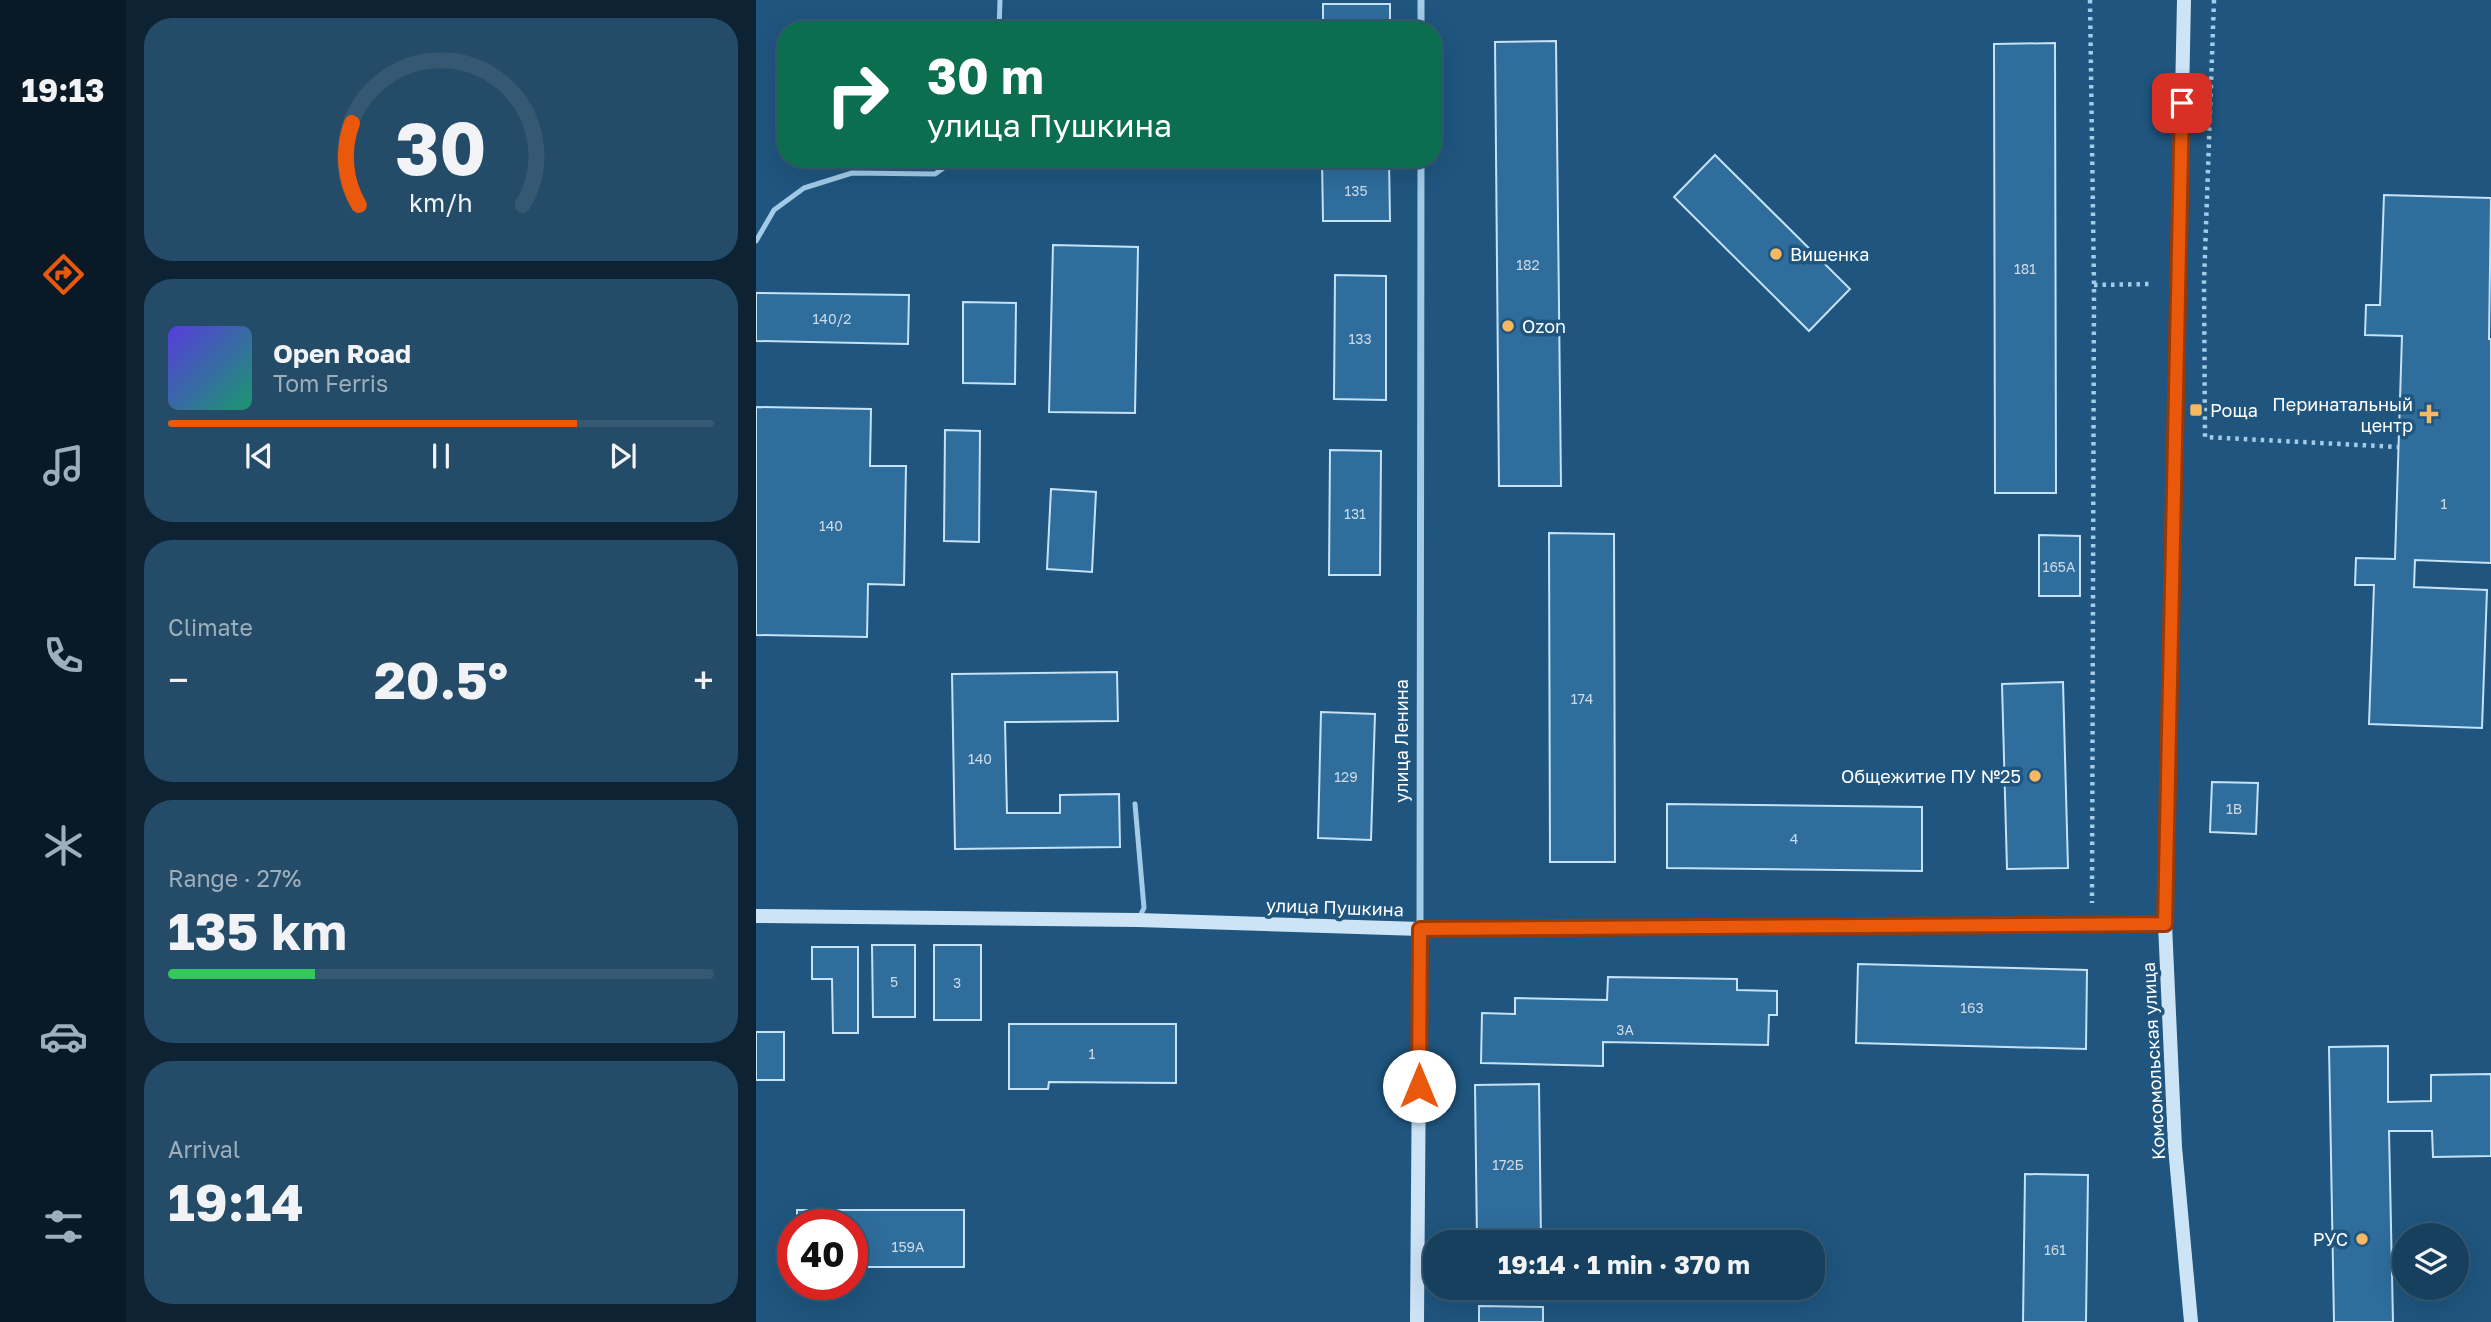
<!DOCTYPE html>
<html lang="en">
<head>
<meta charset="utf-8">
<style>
  body { margin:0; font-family:"Golos Text",sans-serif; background:#244b67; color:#f1f3f6; height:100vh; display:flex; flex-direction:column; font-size:26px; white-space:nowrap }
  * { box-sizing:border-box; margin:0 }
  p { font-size:23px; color:#9eafbc }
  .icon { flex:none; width:38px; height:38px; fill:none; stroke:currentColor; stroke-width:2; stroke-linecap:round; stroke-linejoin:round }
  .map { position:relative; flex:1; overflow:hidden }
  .side { display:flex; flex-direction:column; gap:18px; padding:18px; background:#0d2334; width:630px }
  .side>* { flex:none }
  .top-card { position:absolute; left:21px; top:21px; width:665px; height:147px; border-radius:28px; box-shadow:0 7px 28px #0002,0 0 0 2px #365973; background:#0b6e4f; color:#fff; overflow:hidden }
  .controls { position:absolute; left:1636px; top:1223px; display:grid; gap:14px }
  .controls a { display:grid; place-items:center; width:77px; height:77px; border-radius:50%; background:#17405e; box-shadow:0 7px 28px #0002,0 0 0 2px #365973; font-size:35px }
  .speed { position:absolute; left:21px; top:1209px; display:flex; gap:14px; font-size:35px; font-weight:700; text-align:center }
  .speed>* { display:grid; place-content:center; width:91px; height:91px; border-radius:50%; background:#17405e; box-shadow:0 7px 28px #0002,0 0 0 2px #365973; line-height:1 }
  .speed .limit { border:10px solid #d22; background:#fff; color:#111 }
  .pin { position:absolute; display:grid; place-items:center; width:60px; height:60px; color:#fff; margin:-30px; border-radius:14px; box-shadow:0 4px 10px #0006 }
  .me { position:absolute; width:77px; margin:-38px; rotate:0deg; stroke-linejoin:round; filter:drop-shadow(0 0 5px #0008) }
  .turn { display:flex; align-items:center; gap:24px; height:147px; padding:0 35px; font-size:32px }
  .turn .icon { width:91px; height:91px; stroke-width:2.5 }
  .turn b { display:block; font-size:49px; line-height:60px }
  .big { font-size:52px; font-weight:700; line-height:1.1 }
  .side .widget { flex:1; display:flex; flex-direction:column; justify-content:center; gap:10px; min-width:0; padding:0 24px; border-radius:28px; background:#244b67 }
  .side .dial { align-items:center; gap:0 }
  .dial svg { height:182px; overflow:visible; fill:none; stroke:#365973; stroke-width:7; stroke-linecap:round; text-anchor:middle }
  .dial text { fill:#f1f3f6; stroke:none }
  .song { display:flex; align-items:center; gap:21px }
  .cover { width:84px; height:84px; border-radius:10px; background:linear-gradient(135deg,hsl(250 70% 55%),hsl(160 70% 35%)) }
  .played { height:7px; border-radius:4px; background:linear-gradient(90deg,#ea580c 75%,#365973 75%) }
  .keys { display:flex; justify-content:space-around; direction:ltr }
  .heat { display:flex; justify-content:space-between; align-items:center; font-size:38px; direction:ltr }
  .charge { height:10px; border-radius:5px; background:linear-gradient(90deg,#34c759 27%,#365973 0) }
  .trip { position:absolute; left:667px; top:1230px; width:402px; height:70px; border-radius:28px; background:#17405e; box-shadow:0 7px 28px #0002,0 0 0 2px #365973; font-weight:700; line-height:70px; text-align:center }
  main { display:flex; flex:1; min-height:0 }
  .tabs { display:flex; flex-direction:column; width:126px; justify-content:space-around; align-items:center; background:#091a26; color:#9eafbc }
  .tabs .icon { width:49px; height:49px }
  .tabs .current { color:#ea580c }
  .tabs b { font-size:32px; color:#f1f3f6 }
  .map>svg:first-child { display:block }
  .building { fill:#2e6d9c; stroke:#c6e2f6; stroke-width:2 }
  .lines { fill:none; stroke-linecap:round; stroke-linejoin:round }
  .path { stroke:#a2cbe8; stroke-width:4.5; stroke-dasharray:3.5 5; stroke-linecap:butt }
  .lane { stroke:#a2cbe8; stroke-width:5 }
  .street { stroke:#a2cbe8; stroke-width:7 }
  .secondary { stroke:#cde4f6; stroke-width:14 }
  .route-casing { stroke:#983908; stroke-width:18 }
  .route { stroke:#ea580c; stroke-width:12 }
  .poi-dot { fill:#f6b862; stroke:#1f557e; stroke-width:2.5 }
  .labels { text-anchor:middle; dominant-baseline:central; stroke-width:7; stroke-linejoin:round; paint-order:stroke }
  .number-label { font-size:14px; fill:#cbdae6 }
  .poi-label { font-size:18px; fill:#fff; stroke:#1f557e; text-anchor:start }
  .street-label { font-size:18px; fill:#fff; stroke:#1f557e }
</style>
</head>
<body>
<main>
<nav class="tabs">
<b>19:13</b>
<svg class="icon current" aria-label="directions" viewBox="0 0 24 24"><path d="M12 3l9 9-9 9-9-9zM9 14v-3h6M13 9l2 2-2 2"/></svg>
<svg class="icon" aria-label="music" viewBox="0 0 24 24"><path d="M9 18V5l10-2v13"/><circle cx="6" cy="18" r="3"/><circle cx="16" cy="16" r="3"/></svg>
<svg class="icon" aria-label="phone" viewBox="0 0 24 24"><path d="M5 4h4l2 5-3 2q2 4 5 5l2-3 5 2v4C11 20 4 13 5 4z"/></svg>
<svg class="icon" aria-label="climate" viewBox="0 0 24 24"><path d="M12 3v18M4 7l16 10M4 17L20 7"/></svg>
<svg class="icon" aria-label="car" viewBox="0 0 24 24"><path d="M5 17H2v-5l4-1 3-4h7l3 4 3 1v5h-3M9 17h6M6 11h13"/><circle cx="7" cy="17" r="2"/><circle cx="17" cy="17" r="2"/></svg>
<svg class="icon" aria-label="filters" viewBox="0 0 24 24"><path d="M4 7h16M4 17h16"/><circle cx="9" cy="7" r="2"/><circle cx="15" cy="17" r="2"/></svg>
</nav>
<section class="side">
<div class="widget dial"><svg viewBox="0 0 100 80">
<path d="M14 69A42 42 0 1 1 86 69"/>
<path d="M14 69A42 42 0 0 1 11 33" stroke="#ea580c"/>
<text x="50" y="56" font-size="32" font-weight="700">30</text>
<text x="50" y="72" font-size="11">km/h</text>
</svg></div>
<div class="widget">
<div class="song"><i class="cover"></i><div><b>Open Road</b><p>Tom Ferris</p></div></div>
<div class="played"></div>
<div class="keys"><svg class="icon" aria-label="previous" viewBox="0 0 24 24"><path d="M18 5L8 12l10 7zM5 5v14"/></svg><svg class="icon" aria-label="pause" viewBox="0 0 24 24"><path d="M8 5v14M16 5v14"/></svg><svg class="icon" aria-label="next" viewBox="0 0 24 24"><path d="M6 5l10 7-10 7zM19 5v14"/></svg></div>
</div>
<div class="widget"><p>Climate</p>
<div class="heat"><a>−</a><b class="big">20.5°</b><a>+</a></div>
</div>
<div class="widget"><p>Range · 27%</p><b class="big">135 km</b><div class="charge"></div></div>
<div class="widget"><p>Arrival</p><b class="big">19:14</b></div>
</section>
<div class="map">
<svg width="1735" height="1322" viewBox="0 0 1735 1322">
  <rect width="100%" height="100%" fill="#1f557e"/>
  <g class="building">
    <rect x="567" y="4" width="67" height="26"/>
    <path d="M800,41L805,486H743L739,42Z"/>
    <path d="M1299,43L1300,493H1239L1238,44Z"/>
    <path d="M959,155L1094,289L1053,331L918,197Z"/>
    <path d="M566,159H633L634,221H567Z"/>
    <path d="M1628,195L1735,198L1733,339H1735V563L1659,560L1658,587L1731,590L1726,728L1613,724L1618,585H1599L1600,558L1639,559L1646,336L1609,335L1610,305H1624Z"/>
    <path d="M297,245L382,247L379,413L293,412Z"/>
    <path d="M579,275L630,276V400L578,399Z"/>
    <path d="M0,293L153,295L152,344L0,341Z"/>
    <path d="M207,302L260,303L259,384L207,383Z"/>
    <path d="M0,407L115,409L114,466H150L148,585L112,584L111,637L0,635Z"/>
    <path d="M189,430L224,431L223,542L188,541Z"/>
    <path d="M574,450L625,451L624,575H573Z"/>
    <path d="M295,489L340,492L336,572L291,569Z"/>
    <path d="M793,533L858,534L859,862H794Z"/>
    <path d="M1283,535L1324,536V596H1283Z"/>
    <path d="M361,672L362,721L249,722L251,813H304V795L363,794L364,847L199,849L196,674Z"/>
    <path d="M1307,682L1312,868L1251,869L1246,684Z"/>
    <path d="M565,712L619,714L615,840L562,838Z"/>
    <path d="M1456,782L1502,783L1500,834L1454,832Z"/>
    <path d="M911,804L1166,807V871L911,868Z"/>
    <path d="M116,945H159V1017H117Z"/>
    <rect x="178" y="945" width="47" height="75"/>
    <path d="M56,947H102V1033H77L76,979H56Z"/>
    <path d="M1102,964L1331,970L1330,1049L1100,1043Z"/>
    <path d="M852,977L981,979V990L1021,991V1015H1013L1012,1045L847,1042V1066L725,1063L726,1013L759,1014V998L851,1000Z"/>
    <path d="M253,1024H420V1083L293,1082L292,1089H253Z"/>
    <rect x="0" y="1032" width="28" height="48"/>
    <path d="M1632,1046V1102L1675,1101V1075L1735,1074V1156L1677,1157L1676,1131H1633L1637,1322H1578L1573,1047Z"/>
    <path d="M783,1084L785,1242H721L719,1085Z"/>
    <path d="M1269,1174L1332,1175L1330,1322H1267Z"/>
    <path d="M41,1210H208V1267H96V1225H41Z"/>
    <path d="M723,1306L787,1307V1322H723Z"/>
  </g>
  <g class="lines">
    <g class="path">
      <path d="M1334,0L1338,285L1336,903"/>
      <path d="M1458,0L1448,282L1449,437L1642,447"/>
      <path d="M1338,285L1393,284"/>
    </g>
    <g class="lane">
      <path d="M243,30L244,0"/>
      <path d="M0,241L18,210L48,188L96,173L179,174L200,159"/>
      <path d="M379,804L388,908L383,918"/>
    </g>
    <g class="street">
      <path d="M665,30V0"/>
      <path d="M664,928L665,159"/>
    </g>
    <g class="secondary">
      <path d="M1428,0L1409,924L1419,1147L1435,1322"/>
      <path d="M0,916L382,920L664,929L1409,924"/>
      <path d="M661,1322L664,929"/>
    </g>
  </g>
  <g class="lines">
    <g class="route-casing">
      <path id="route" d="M663,1086L664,929L1409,924L1426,103"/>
    </g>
    <use href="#route" class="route"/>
  </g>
  <g class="poi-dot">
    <circle cx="1020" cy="254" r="7"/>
    <circle cx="752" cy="326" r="7"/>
    <rect x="1433" y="403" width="14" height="14" rx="3.5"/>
    <path d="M1669.5 403.5h7v7h7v7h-7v7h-7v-7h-7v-7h7z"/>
    <circle cx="1279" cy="776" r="7"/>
    <circle cx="1606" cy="1239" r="7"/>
  </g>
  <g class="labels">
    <g class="number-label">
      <text x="600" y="190">135</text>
      <text x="772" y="264">182</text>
      <text x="1269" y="268">181</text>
      <text x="76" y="318">140/2</text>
      <text x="604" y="338">133</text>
      <text x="1688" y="503">1</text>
      <text x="599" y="513">131</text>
      <text x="75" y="525">140</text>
      <text x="1303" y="566">165А</text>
      <text x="826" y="698">174</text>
      <text x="224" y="758">140</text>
      <text x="590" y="776">129</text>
      <text x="1478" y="808">1В</text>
      <text x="1038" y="838">4</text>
      <text x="138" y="981">5</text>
      <text x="201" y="982">3</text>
      <text x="1216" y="1007">163</text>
      <text x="869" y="1029">3А</text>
      <text x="336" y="1053">1</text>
      <text x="752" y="1164">172Б</text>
      <text x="152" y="1246">159А</text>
      <text x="1299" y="1249">161</text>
    </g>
    <g class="poi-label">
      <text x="1034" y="254">Вишенка</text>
      <text x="766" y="326">Ozon</text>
      <text x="1657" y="404" text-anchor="end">Перинатальный<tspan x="1657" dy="21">центр</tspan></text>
      <text x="1454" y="410">Роща</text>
      <text x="1265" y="776" text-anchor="end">Общежитие ПУ №25</text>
      <text x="1592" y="1239" text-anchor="end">РУС</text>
    </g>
    <g class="street-label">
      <text transform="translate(645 741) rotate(-90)">улица Ленина</text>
      <text transform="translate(579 907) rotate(2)">улица Пушкина</text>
      <text transform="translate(1397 1061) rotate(-93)">Комсомольская улица</text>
    </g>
  </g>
</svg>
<div class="controls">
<a><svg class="icon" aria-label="layers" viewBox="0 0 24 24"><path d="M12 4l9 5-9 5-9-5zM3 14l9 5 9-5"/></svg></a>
</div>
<div class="speed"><div class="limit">40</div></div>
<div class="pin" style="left:1426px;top:103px;background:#d93025"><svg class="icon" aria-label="arrive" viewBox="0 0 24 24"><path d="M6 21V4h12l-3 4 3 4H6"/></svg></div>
<svg class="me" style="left:663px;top:1086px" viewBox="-20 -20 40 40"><circle r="19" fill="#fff"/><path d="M0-13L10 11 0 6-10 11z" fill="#ea580c"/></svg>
<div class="trip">19:14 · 1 min · 370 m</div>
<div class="top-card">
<div class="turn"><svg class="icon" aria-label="right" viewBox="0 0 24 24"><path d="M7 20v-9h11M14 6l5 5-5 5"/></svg><div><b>30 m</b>улица Пушкина</div></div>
</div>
</div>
</main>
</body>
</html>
